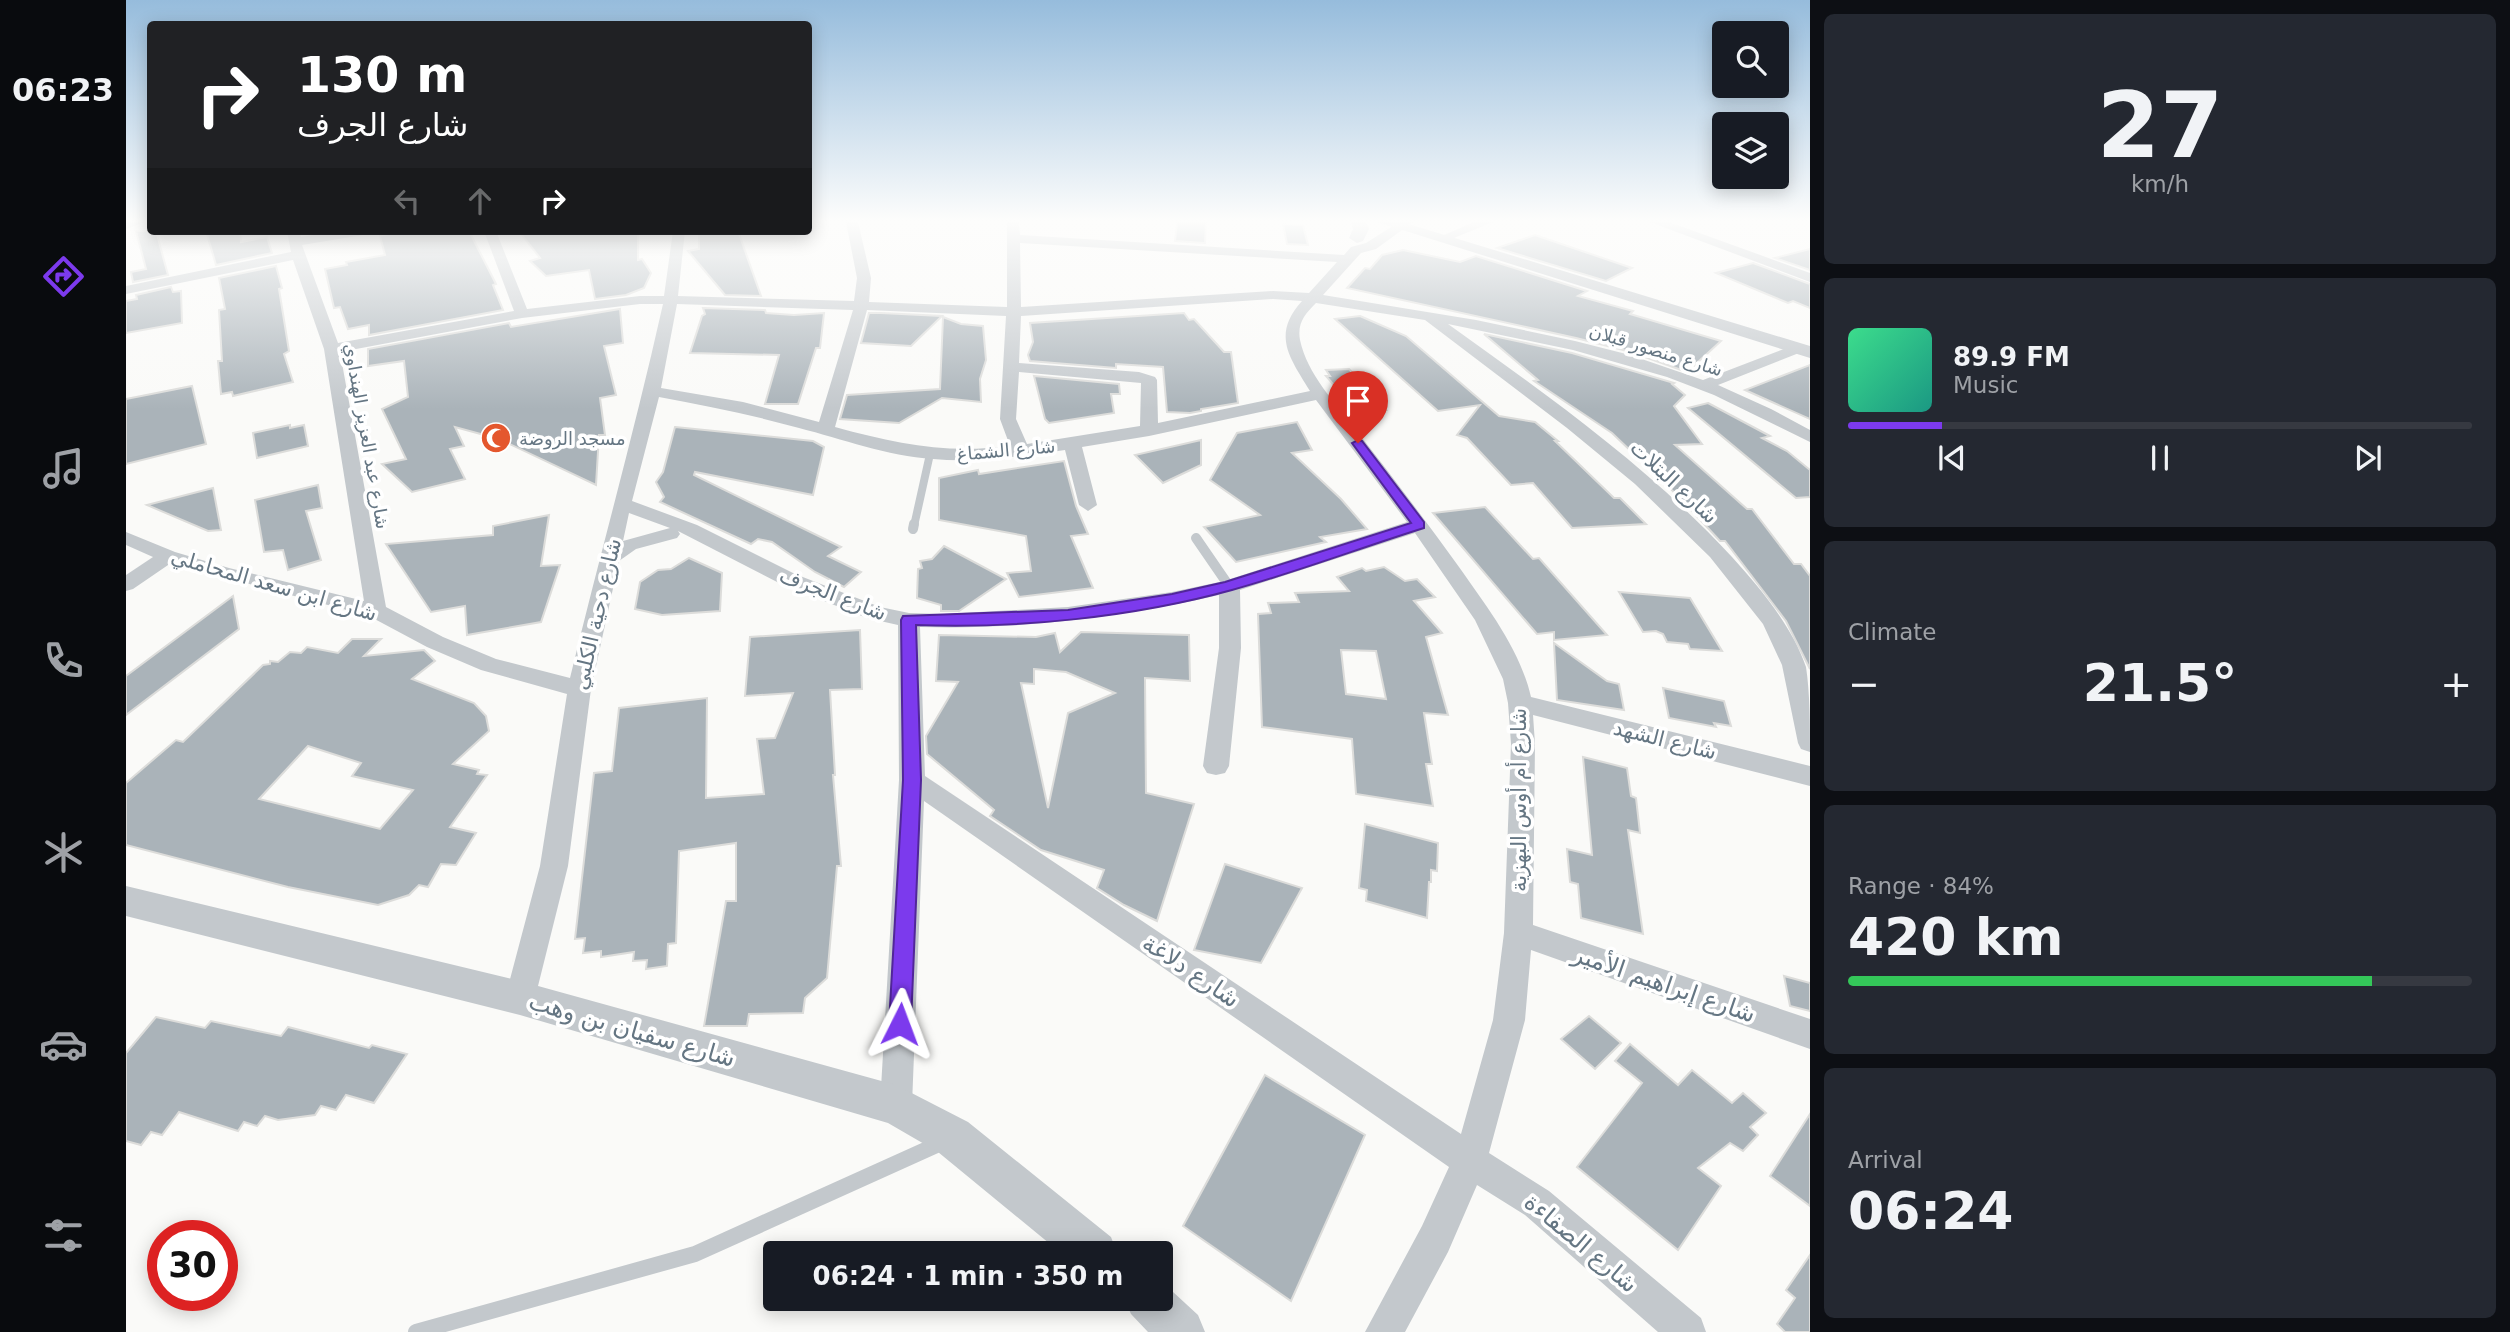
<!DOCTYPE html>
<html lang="en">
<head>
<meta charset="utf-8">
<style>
  body { margin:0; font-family:"DejaVu Sans","Noto Naskh Arabic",sans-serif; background:#242831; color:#f1f3f6; height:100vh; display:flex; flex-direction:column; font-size:26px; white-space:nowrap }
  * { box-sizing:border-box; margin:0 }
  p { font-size:23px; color:#9ea1a6 }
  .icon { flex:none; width:38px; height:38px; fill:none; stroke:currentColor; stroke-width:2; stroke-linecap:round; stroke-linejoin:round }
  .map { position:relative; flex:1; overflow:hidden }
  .side { display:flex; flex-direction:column; gap:14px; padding:14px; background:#0d0f14; width:700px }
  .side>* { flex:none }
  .guide { position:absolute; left:21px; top:21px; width:665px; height:214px; border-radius:7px; box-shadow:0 4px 18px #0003; background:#202124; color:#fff; overflow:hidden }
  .controls { position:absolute; left:1586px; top:21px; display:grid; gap:14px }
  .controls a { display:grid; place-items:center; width:77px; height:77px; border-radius:7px; background:#171b24; box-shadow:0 4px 18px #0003; font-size:35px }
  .speed { position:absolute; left:21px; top:1220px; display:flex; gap:14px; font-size:35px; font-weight:700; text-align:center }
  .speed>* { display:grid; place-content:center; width:91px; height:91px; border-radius:50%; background:#171b24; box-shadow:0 4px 18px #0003; line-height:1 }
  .speed .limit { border:10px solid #d22; background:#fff; color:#111 }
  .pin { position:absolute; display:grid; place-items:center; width:60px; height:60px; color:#fff; margin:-72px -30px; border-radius:50% 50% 50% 0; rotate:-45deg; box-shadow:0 0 7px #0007 }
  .pin .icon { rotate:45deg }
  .me { position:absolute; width:77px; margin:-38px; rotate:3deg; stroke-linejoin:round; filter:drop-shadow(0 0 5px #0008) }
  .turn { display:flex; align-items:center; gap:24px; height:147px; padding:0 35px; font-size:32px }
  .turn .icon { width:91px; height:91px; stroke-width:2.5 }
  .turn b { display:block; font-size:49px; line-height:60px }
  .lanes { display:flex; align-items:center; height:66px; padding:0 35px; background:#0003; justify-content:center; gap:35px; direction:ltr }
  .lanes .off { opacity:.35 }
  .big { font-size:52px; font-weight:600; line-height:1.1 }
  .side .widget { flex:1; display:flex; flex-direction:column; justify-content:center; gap:10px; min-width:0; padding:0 24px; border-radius:10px; background:#242831 }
  .side .dial { align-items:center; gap:0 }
  .dial b { font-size:91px; line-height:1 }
  .song { display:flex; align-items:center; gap:21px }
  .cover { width:84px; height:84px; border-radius:10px; background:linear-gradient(135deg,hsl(150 70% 55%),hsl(170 70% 35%)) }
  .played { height:7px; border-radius:4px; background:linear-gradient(90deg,#7c3aed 15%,#363941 15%) }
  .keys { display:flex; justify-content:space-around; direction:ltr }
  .heat { display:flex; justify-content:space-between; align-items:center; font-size:38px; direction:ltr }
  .charge { height:10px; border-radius:5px; background:linear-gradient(90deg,#34c759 84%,#363941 0) }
  .trip { position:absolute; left:637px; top:1241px; width:410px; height:70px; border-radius:7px; background:#171b24; box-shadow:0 4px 18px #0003; font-weight:600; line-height:70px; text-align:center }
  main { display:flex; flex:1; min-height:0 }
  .dock { display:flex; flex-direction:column; width:126px; justify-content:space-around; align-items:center; background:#090b0e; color:#9ea1a6 }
  .dock .icon { width:49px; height:49px }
  .dock .on { color:#7c3aed }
  .dock b { font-size:32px; color:#f1f3f6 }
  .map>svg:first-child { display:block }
  .building { fill:#aab3b9; stroke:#dcdcda; stroke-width:2; fill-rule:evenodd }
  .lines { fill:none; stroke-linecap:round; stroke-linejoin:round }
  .service-far2 { stroke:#c3c8cc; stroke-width:8 }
  .service-far1 { stroke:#c3c8cc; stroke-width:10 }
  .service { stroke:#c3c8cc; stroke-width:16 }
  .minor { fill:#c3c8cc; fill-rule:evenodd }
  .tertiary { fill:#c3c8cc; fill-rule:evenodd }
  .route { fill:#7c3aed; stroke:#51269a; stroke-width:2 }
  .labels { text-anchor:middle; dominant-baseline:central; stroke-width:7; stroke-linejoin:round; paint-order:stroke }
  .far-street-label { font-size:18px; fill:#657683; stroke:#fff }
  .far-poi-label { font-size:18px; fill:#657683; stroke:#fff; text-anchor:start }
  .street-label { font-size:21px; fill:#657683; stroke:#fff }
  .near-street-label { font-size:24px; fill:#657683; stroke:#fff }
</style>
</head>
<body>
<main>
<nav class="dock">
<b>06:23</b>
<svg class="icon on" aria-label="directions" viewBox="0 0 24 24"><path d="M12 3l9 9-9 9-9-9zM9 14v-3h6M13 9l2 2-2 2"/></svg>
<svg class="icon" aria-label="music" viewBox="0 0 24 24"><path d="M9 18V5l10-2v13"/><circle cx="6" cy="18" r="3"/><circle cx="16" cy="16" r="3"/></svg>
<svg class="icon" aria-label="phone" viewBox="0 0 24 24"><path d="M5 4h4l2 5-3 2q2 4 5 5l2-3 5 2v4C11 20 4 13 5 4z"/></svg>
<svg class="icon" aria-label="climate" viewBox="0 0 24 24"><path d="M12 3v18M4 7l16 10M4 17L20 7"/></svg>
<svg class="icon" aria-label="car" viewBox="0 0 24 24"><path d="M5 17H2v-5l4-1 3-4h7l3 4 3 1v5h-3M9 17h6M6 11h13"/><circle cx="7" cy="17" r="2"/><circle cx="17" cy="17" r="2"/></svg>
<svg class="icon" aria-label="filters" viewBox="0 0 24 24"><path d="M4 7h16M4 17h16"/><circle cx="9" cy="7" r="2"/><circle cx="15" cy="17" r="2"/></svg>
</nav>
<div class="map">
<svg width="1684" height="1332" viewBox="0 0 1684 1332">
  <rect width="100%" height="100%" fill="#fafaf8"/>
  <g class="building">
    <path d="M1051,222H1080L1079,243L1049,241Z"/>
    <path d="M1157,224L1177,225L1182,245L1161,244Z"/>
    <path d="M10,231H30L42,275L7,282L5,272L20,269Z"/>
    <path d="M80,231H114L115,242L141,237L146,253L90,265Z"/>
    <path d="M274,231H343L370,284L367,285L377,310L243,335V325L222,329L214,307L208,308L199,269L221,265L220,262L259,255L254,236Z"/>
    <path d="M393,231H512V260L516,259L525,273L518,288L500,295L469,299L463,270L420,276L404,261L414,258Z"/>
    <path d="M573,231H612L635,296L599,295L562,251L573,249Z"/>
    <path d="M1409,235L1506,268L1480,281L1371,248Z"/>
    <path d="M1684,249V270L1649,258Z"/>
    <path d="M1277,250L1334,262L1350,256L1461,291L1452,296L1507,311L1504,314L1595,341L1561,372L1505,352L1450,338L1221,288L1239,268L1244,269L1256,255Z"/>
    <path d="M1627,263L1684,284V308L1667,301L1662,303L1590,273Z"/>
    <path d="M150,266L156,288L153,289L163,351L158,354L167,382L107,396L106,392L95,394L92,361H96L93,310L99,309L93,278Z"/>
    <path d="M45,287L47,292L55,291L56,323L0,333V301L11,299L10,295Z"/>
    <path d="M577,308L639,310L640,313L668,315L698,313L694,348H690L672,404H639L653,355L564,353L576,316L579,314Z"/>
    <path d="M494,309L497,343L478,346L490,395L474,398L479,435H473L470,485L373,439L329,427L338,446L324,449L339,479L286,492L256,464L280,459L256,409L282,397L278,361L242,366V349L383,323L385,327Z"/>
    <path d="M743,313H755L816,316L785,346L735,343Z"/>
    <path d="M1058,313L1063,320L1068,319L1098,352H1105L1112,403L1075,409V411L1064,413L1041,412L1037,367L990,364V368L904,361L902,355L907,342L904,323Z"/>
    <path d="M1234,316L1280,336L1373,416L1409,422L1432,441H1429L1488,498H1494L1520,524L1446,528L1407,483L1385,485L1341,438L1331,435L1354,405L1312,411L1209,319Z"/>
    <path d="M817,317L835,324L857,326L860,360L854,379L855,402L816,398L773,423L714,419L721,395L814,389Z"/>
    <path d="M1358,334L1446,353L1548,383L1546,384L1559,395L1548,406L1576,444L1549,445L1621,509H1626L1668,564H1675L1684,576V669L1660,621L1599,541H1594L1553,497L1486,433L1408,381L1412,380Z"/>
    <path d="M1684,365V419L1619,390Z"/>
    <path d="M1223,369L1260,410L1232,413L1200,376H1204L1200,370Z"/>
    <path d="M908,376L993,384L994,394H985L988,413L923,423L919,419Z"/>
    <path d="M66,386L80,444L0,464V399Z"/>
    <path d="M1582,403L1644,436L1636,438L1661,451L1684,470V497L1670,498L1562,408Z"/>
    <path d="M1171,422L1186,450L1166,453L1215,499L1241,529L1194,537L1200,542L1110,562L1078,527L1134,515L1084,480L1111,433Z"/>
    <path d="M164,425V428L178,425L182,446L131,458L127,433Z"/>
    <path d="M549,427L687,441L698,447L687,495L569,472L568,475L715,547L702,556L735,572L718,587L689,572L646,542L632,539L625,544L534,502L538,497L530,482L537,472Z"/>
    <path d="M1075,440V465L1037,483L1009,455Z"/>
    <path d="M938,461L950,506L962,534L945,536L967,588L893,597L881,573L905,571L900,536L813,520V478L852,470L853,474Z"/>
    <path d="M192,485L196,508L180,511L195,560L162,570L157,550L138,552L129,500Z"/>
    <path d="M87,488L95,530L82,531L21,505Z"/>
    <path d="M1359,507L1407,559L1413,558L1481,635L1428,640V632L1411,634L1307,513Z"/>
    <path d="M423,515L415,566L434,565L415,622L341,635L339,606L305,612L260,544L367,535V526Z"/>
    <path d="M818,546L880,579L833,611H815V605L791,598L792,569L796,568L794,561L806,559Z"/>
    <path d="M563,558L596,573L594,611L536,615L509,609L514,582L532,570L545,569Z"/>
    <path d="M1258,567L1279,581L1291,579L1309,597L1288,601L1316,633L1300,637L1322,715L1298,713L1306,764H1300L1307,806L1230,794L1226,739L1136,727L1132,614L1145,613L1142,603L1173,602L1169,593L1223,591L1211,577L1236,568L1240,571ZM1215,650L1250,651L1260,699L1220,694Z"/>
    <path d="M1493,592L1564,598L1596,651L1564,649L1562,644L1541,642L1537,634L1530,631L1517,632Z"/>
    <path d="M107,596L113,629L0,715V676Z"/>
    <path d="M734,630L736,689L704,690L709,775H707L715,866H711L701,978L679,998L677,1013L623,1014L621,1026H578L600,901H610V843L553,851L550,943L542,944L541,966L520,969L521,960L507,961L508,952L475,957V951L457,953L459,938L449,939L468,773L486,771L493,708L581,698L580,798L638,794L631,739L649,738L667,693L619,696L624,637Z"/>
    <path d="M955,632L1063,635L1064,681L1019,678L1020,793L1068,804L1031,921L998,905L971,888L978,870L915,850L864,816L868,810L801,754L800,736L832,682L810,681L813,635L910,637L929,633L934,652ZM908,669L940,672L989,693L942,713L922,808L895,683L908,684Z"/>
    <path d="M226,639H255L238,656L298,650L309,661L286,679L348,703L360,716L363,731L327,764L353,770L351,774L361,775L324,827L350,833L330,865L315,864L302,887L293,885L283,895L252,905L162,887L0,845V783L50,740L57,742L137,665L144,664V661L152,662L164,652L175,653L181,647L212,653ZM182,746L235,763L226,776L287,790L254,829L133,799Z"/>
    <path d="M1428,643L1481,681L1493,684L1498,710L1431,700Z"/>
    <path d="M1537,688L1598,701L1605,726L1588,723L1590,727L1543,718Z"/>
    <path d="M1457,757L1501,768L1505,796L1510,798L1514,833L1502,830L1517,934L1455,918L1452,884L1444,882L1441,849L1466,855Z"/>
    <path d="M1239,824L1312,843L1311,871L1305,870V882H1303L1301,918L1240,901L1241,890L1233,888Z"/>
    <path d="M1099,864L1176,888L1135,963L1068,950Z"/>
    <path d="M1658,976L1684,983V1011L1664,1006Z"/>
    <path d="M1463,1016L1495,1043L1469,1069L1435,1039Z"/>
    <path d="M30,1017L79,1028L85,1021L155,1036L162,1027L243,1048L246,1045L281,1054L248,1103L220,1095L210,1110L195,1106L189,1115L152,1120L139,1116L131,1126L118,1122L112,1131L53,1112L36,1135L25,1132L15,1145L0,1141V1053Z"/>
    <path d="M1504,1044L1552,1085L1566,1070L1606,1103L1617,1093L1640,1113L1624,1127L1632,1135L1617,1151L1604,1143L1572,1168L1595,1186L1552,1250L1451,1167L1516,1083L1489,1061Z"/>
    <path d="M1139,1075L1239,1135L1165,1301L1057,1226Z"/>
    <path d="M1684,1114V1206L1644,1176Z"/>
    <path d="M1684,1255V1332H1659L1651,1324L1669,1298L1660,1290Z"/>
  </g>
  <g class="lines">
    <path class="service-far2" d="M788,526L804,454"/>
    <g class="service-far1">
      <path d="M787,529L788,524"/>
      <path d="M1070,538L1103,586"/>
    </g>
    <path class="service" d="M290,1332L569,1254L815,1143"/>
    <g class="minor">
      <path d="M0,222H19L0,229Z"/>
      <path d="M720,222H732L745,278L743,302L881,307V222H893L894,235L1218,255L1225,247L1240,243L1273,222H1287L1250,249L1235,253L1197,295L1350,320L1449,341L1504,355L1577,380L1668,345H1678L1681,348L1678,351L1592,385L1645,409L1684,430V442L1588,395L1541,377L1447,350L1322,324C1421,395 1523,467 1606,557C1635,589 1666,626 1680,667C1684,693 1684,725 1684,752L1675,749L1672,743L1656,665L1637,624L1584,557L1509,484L1441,428L1299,320L1190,303C1179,314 1171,323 1174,340C1181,374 1210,404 1230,430C1265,475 1300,521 1333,567C1361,607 1394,649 1405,697L1684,766V786L1407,715L1409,744L1407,925L1684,1019V1049L1405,950L1399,1020L1363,1153L1423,1191L1575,1318L1580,1332H1532L1399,1215L1351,1185L1322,1252L1279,1332H1239L1296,1226L1323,1167L798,801L786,1105L782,1117L770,1121L758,1117L754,1105L773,780L772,625L741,618L655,584L552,531L554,534L551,538L510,549L493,561L465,689L442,866L409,998L405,1008L394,1012L383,1008L379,998L414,866L441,694L355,670L301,647L243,616L45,563L7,589L0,591V575L27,557L0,545V532L49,552L103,568L238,601L198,349L167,260L0,294V286L165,252L161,231H173L175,237L214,231H243L237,235L176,245L212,343L388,311L358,231H370L401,309L514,296H538L547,231H559L552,296L728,301L731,278ZM894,243L1211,262L1183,293L1147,291L895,307ZM1147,299L1176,301C1145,335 1164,358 1184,391L1032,423L1031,380L1029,377L1013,372L893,363L895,316ZM514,304H537C509,430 474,554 444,678L370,659L317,637L260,607L214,352L396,318ZM551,304L727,310L693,422L617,402L535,388ZM741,310L880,316L874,419L884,446C820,454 771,444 709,427ZM893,372L1015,383L1014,426L901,444L890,419ZM533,397C580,406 627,415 673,428C716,439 761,456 807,459C852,463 895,456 939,450L953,505L962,511L971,505L956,447L1023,436L1190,400L1281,522L1098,581L1046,592L942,607L818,614L783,613L754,607L669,574L571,525L506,501ZM503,513L544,528L497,541ZM1289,533L1349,620L1377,679L1382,703L1385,744L1378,933L1367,1020L1335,1134L799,776L794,627C894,630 996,617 1093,595V648L1077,766L1081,773L1090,775L1099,773L1103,766L1115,648L1114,590Z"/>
      <path d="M1348,222H1367L1328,238L1324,239L1318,235Z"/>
      <path d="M1524,222H1543L1684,273V282Z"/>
    </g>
    <g class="tertiary">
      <path d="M1225,222H1240L1243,229L1237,241L1231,243L1223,238L1227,229Z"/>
      <path d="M1251,222H1276L1684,346V358Z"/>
      <path d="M0,886L394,981L770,1085L842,1122L985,1237L991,1253H935L812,1152L762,1123L394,1015L0,916Z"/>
      <path d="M1034,1280L1072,1315L1079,1332H1022L1005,1314L998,1298H1034Z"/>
    </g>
  </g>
  <linearGradient id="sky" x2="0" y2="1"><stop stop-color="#96bcdc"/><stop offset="0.54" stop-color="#fdfdfc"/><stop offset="1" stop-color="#fdfdfc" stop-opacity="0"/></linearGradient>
  <rect width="1684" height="409" fill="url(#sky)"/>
  <path class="route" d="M1232,440L1236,441L1298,522V528C1234,548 1171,572 1106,590C1008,617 892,629 790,625L795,780L785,1024L781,1031L774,1034L766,1031L763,1024L777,780L775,620L777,616L942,610L1046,594L1099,582L1285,523L1226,443Z"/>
  <defs>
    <g id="mosque-disc" transform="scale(1.575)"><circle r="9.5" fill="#e4572e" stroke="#fff"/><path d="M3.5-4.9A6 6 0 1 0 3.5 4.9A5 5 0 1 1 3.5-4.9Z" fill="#fff"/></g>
  </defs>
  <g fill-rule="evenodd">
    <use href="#mosque-disc" x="370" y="438"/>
  </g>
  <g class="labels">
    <g class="far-street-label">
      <text transform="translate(1530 350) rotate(17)">شارع منصور قبلان</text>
      <text transform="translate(241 436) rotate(80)">شارع عبد العزيز الهنداوي</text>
      <text transform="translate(880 450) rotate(-5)">شارع الشماغ</text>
    </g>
    <g class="far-poi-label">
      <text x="393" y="438">مسجد الروضة</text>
    </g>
    <g class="street-label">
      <text transform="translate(1548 482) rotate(43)">شارع البتلات</text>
      <text transform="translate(148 585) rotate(16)">شارع ابن سعد المحاملي</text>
      <text transform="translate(707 594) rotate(21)">شارع الجرف</text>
      <text transform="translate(471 614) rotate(-77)">شارع دحية الكلبي</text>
      <text transform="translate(1539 740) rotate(14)">شارع الشهد</text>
      <text transform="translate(1393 800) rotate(-90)">شارع أم أوس البهزية</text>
    </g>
    <g class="near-street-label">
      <text transform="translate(1065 971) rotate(34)">شارع دلاغة</text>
      <text transform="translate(1538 984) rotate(19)">شارع إبراهيم الأمير</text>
      <text transform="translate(506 1030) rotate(16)">شارع سفيان بن وهب</text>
      <text transform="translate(1455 1243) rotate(40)">شارع الصفاءة</text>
    </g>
  </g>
</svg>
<div class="controls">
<a><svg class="icon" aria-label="search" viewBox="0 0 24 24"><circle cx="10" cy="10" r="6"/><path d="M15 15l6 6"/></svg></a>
<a><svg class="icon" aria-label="layers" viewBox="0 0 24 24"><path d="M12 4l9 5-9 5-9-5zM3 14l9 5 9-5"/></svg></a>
</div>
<div class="speed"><div class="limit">30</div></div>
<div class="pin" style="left:1232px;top:443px;background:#d93025"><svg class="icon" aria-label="arrive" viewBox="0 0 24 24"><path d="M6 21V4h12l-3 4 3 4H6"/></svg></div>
<svg class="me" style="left:774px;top:1024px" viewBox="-20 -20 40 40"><path d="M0-17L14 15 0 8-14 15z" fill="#7c3aed" stroke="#fff" stroke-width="4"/></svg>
<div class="trip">06:24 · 1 min · 350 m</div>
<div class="guide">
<div class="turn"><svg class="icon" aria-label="right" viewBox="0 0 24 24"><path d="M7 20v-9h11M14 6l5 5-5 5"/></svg><div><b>130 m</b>شارع الجرف</div></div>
<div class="lanes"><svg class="icon off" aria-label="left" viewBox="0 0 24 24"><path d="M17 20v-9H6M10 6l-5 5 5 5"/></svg><svg class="icon off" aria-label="ahead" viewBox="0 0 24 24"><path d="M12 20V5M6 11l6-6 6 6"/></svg><svg class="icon" aria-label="right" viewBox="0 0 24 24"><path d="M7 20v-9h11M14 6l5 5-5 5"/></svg></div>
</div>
</div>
<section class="side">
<div class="widget dial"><b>27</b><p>km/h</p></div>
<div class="widget">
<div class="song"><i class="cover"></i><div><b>89.9 FM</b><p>Music</p></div></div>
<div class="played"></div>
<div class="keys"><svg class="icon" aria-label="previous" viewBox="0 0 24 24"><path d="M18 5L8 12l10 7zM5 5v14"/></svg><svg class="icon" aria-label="pause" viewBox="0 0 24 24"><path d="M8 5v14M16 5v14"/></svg><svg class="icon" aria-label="next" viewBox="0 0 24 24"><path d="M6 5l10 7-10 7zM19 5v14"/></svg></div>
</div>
<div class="widget"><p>Climate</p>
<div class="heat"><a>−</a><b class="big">21.5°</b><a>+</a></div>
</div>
<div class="widget"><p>Range · 84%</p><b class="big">420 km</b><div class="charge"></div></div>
<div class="widget"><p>Arrival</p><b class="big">06:24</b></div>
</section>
</main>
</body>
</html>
